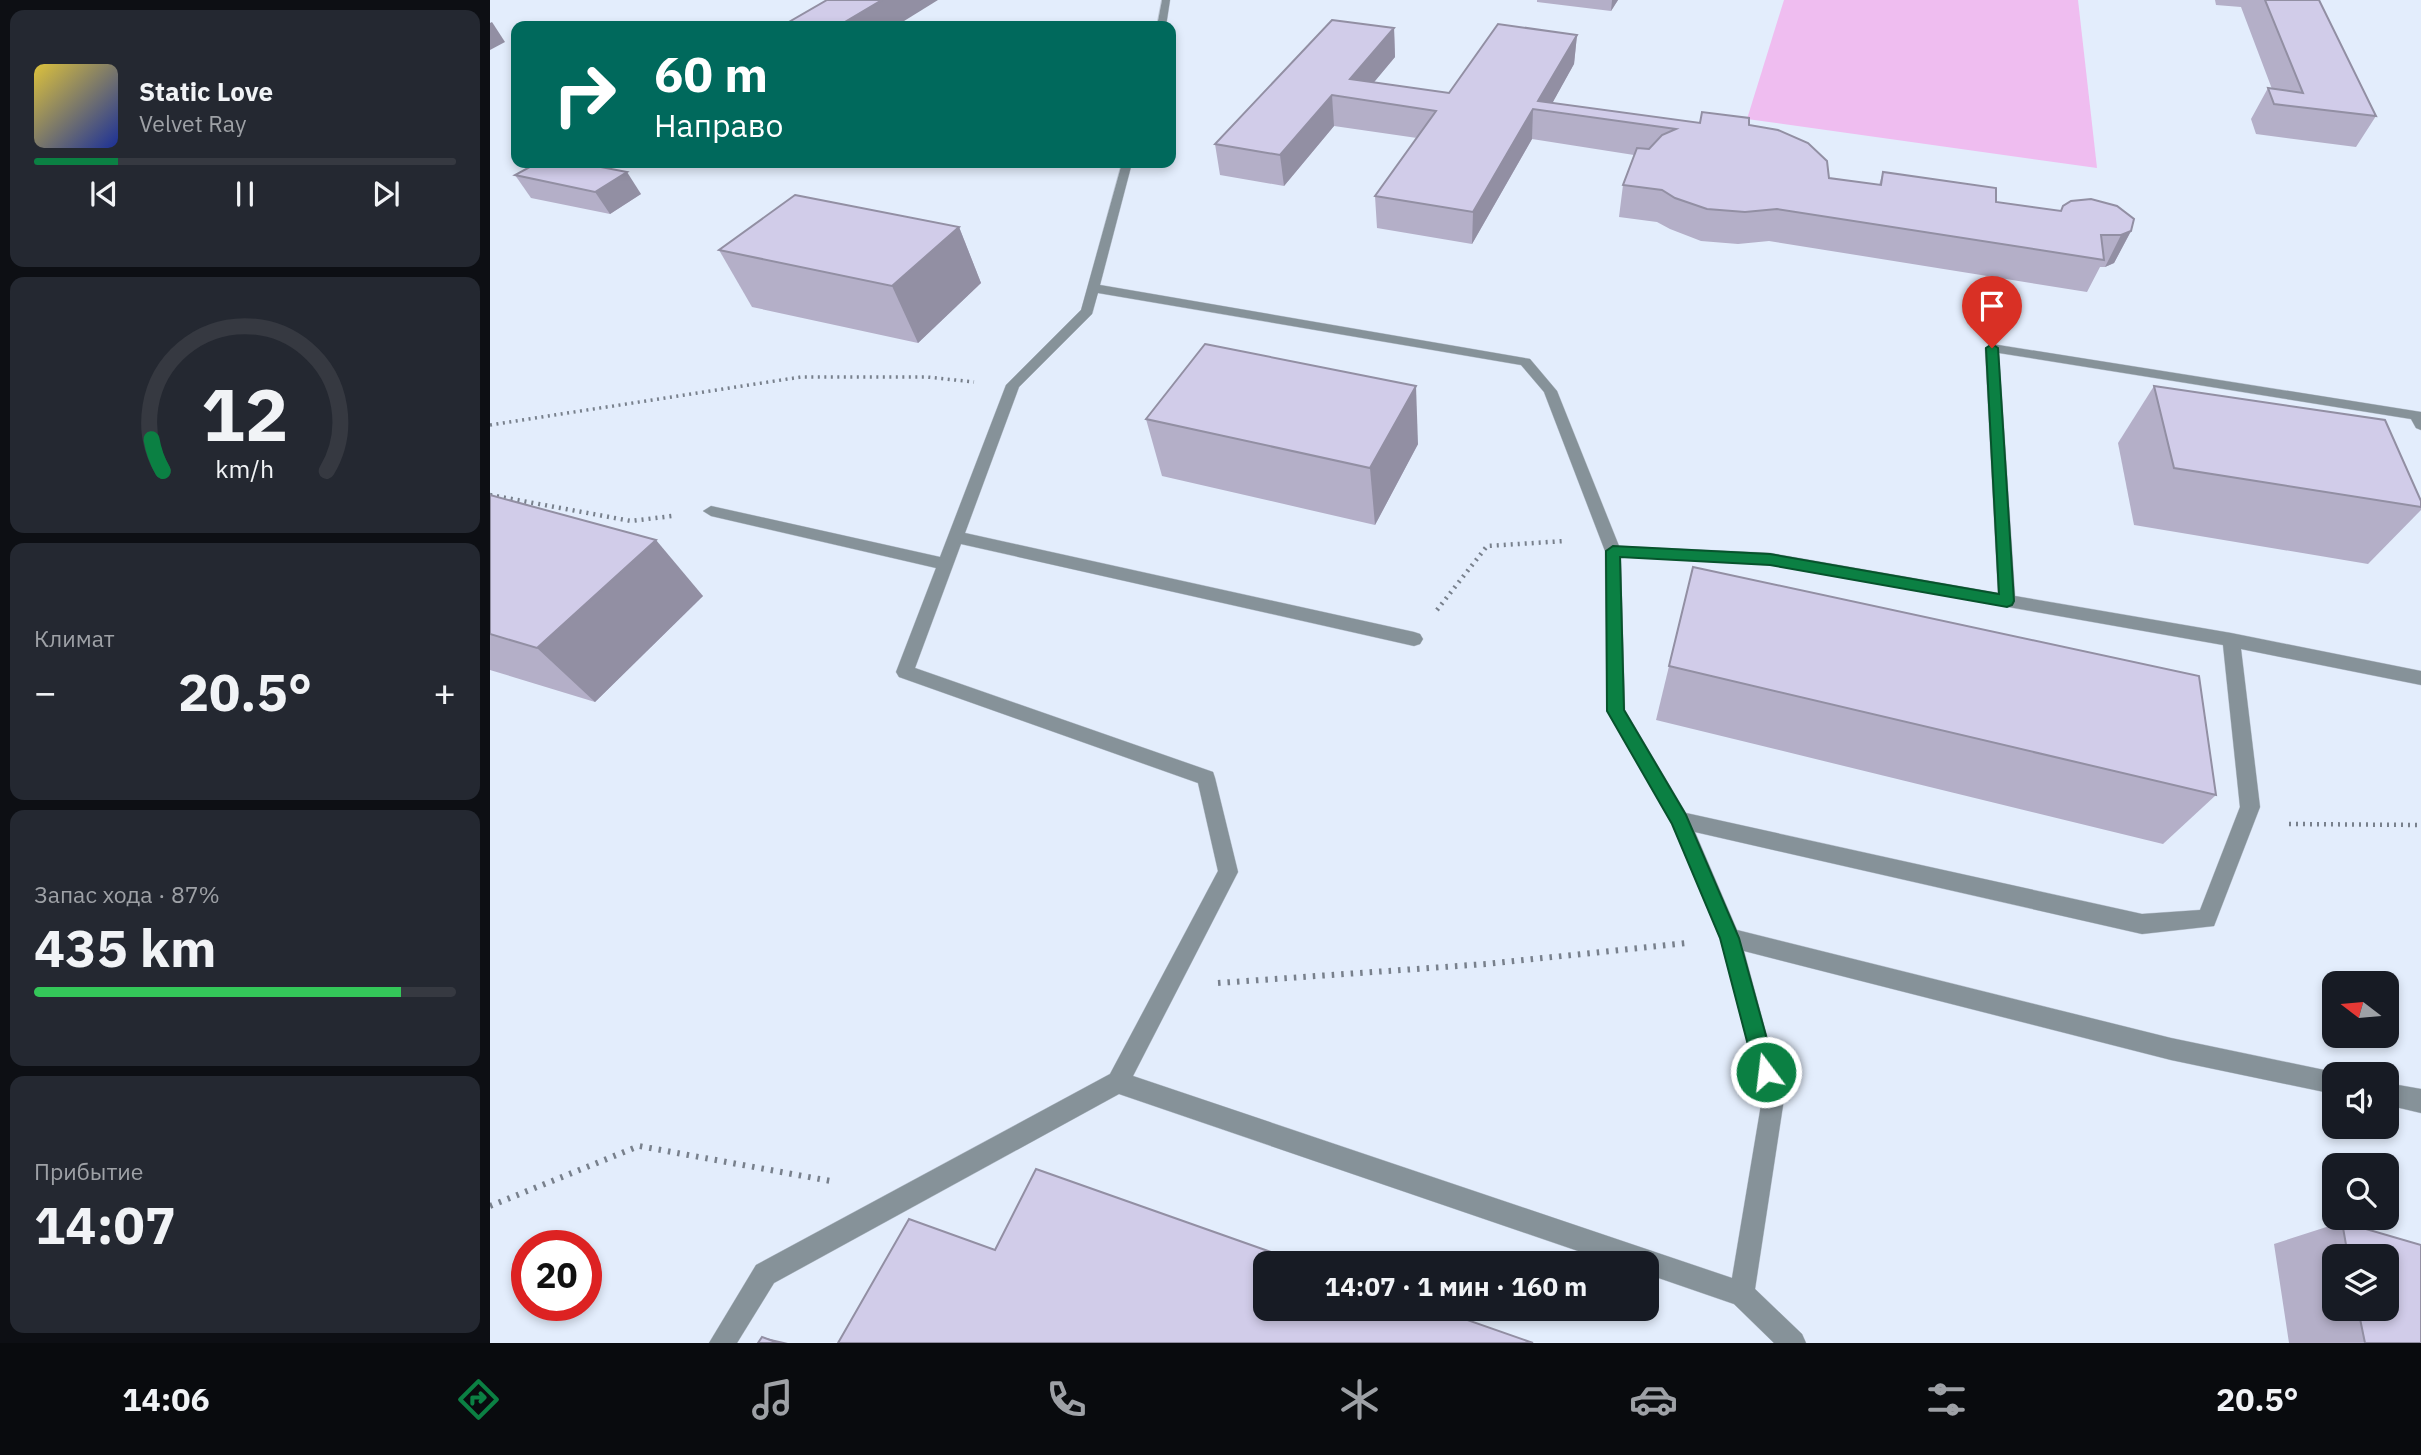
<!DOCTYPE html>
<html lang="ru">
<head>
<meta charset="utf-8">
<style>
  body { margin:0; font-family:"IBM Plex Sans",sans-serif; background:#242831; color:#f1f3f6; height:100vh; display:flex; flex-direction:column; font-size:26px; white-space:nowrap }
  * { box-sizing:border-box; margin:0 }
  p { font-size:23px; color:#9ea1a6 }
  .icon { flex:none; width:38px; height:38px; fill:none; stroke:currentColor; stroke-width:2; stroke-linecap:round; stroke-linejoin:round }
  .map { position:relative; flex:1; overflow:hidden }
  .drawer { display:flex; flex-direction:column; gap:10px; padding:10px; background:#0d0f14; width:490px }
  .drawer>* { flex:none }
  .banner { position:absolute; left:21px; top:21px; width:665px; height:147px; border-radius:14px; box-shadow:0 4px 10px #0003; background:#00695c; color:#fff; overflow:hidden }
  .needle { width:46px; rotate:286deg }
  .buttons { position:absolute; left:1832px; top:971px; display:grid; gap:14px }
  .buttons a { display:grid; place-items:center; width:77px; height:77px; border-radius:14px; background:#171b24; box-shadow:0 4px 10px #0003; font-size:35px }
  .speed { position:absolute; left:21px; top:1230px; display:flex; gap:14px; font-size:35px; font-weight:700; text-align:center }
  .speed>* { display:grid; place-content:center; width:91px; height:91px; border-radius:50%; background:#171b24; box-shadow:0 4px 10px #0003; line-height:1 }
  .speed .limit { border:10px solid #d22; background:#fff; color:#111 }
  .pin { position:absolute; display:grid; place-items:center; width:60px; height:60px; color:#fff; margin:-72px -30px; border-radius:50% 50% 50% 0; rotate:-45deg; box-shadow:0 0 7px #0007 }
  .pin .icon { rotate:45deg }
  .me { position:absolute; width:77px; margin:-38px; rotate:345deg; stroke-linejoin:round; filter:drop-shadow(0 0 5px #0008) }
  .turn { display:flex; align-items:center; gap:24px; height:147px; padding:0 28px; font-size:32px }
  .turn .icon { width:91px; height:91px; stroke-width:2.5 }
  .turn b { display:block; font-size:49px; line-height:60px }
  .big { font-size:52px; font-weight:800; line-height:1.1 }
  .drawer .widget { flex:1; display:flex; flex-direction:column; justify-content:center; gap:10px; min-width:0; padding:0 24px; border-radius:14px; background:#242831 }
  .drawer .dial { align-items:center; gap:0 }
  .dial svg { height:182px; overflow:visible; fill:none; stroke:#363941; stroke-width:7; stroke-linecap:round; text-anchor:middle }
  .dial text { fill:#f1f3f6; stroke:none }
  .song { display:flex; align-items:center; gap:21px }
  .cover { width:84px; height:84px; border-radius:10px; background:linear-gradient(135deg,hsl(50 70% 55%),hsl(230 70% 35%)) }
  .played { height:7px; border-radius:4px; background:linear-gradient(90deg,#0b8043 20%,#363941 20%) }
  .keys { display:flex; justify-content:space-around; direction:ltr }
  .heat { display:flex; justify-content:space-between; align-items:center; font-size:38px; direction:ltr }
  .charge { height:10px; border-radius:5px; background:linear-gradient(90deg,#34c759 87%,#363941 0) }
  .trip { position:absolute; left:763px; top:1251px; width:406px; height:70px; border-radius:14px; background:#171b24; box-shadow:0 4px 10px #0003; font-weight:800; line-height:70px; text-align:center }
  .tab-bar { display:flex; height:112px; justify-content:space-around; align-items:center; background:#090b0e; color:#9ea1a6 }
  .tab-bar .icon { width:49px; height:49px }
  .tab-bar .selected { color:#0b8043 }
  .tab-bar b { font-size:32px; color:#f1f3f6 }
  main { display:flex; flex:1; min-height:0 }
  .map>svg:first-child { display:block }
  .green { fill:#efbdf0 }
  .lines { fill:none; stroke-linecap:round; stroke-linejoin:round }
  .minor-casing { stroke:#c1cad8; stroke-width:1 }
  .path-far2 { stroke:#78808c; stroke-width:3.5; stroke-dasharray:2 4.5; stroke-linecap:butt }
  .path-far1 { stroke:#78808c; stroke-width:4.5; stroke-dasharray:2 5; stroke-linecap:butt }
  .path { stroke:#78808c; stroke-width:6; stroke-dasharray:2.5 7; stroke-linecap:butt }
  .minor { fill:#869299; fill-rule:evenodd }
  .wall { fill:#b4afc8; fill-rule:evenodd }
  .shaded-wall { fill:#928fa3 }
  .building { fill:#d1cce9; stroke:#928fa3; stroke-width:2 }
  .route { fill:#0b8043; stroke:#07532c; stroke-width:2 }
</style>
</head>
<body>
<main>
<section class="drawer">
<div class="widget">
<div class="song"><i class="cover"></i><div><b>Static Love</b><p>Velvet Ray</p></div></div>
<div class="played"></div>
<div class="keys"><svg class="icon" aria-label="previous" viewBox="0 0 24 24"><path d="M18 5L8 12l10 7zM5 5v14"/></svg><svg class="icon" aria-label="pause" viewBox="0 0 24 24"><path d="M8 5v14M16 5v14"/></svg><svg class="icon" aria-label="next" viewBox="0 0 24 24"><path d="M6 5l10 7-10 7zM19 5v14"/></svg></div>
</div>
<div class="widget dial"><svg viewBox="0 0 100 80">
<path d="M14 69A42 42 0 1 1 86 69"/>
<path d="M14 69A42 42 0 0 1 9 55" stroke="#0b8043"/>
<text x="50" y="56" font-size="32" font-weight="700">12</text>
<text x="50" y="72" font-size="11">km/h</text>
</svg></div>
<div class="widget"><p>Климат</p>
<div class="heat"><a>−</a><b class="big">20.5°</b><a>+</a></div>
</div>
<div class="widget"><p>Запас хода · 87%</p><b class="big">435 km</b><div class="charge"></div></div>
<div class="widget"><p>Прибытие</p><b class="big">14:07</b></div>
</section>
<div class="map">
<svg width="1931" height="1343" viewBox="0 0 1931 1343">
  <rect width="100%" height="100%" fill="#e3edfc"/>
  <path class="green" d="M1294,0H1588L1607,168L1257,119Z"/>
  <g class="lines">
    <g class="minor-casing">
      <g id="minor">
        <path d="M672,0H680L676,26H667Z"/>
        <path d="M632,163H642L610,285L1040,359L1067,391L1129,546L1280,553L1508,593L1495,348L1502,344L1931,412V430L1926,428L1921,419L1509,353L1525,596L1741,633L1931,671V685L1751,649L1770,807L1724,926L1652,934L1205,832L1247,930L1681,1038L1844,1072L1851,1074H1844V1094L1681,1060L1254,951L1294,1099L1265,1289L1312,1334L1316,1343H1284L1244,1304L1157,1274V1264H1126L629,1094L284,1283L247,1343H219L266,1265L620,1074L728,871L708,783L409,677L406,672L446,568L221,516L213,511L221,506L450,557L516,385L591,310ZM608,293L1031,365L1054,392L1115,551L1117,711L1182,824L1230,938L1272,1099L1242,1278L643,1076L748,872L725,778L723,772L425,668L471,544L924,646L930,644L933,639L930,634L924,632L475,533L529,387L602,314ZM1131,557L1280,565L1733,645L1750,807L1710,910L1652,914L1196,813L1135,710Z"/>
        <path d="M1897,1083L1931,1089V1113L1897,1105Z"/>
      </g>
    </g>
    <g class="path-far2">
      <path d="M0,425L311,377H437L484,382"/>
      <path d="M0,495L3,496"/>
    </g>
    <g class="path-far1">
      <path d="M0,495L141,521L182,516"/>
      <path d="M947,610L997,546L1075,541"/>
      <path d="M1799,824L1931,825"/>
    </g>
    <g class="path">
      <path d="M728,983L996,964L1197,943"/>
      <path d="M0,1206L149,1146L346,1182"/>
    </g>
    <use href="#minor" class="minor"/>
  </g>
  <g class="wall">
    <path d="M1047,0H1128L1121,11L1047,2Z"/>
    <path d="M1725,0H1829L1886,116L1866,147L1766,134L1761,119L1778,88L1782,89L1751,7L1726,5Z"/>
    <path d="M904,28L905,57L884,82L959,93L1087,35L1084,64L1062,103L1210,123L1259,125L1339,178L1389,185L1393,172L1506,202L1571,211L1573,206L1641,231L1624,263L1615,267H1610L1597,292L1279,241L1248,244L1211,241L1180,229L1167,222L1129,217L1133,185L1144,155L1042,139L982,244L887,228L885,196L927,138L844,126L794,186L730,175L725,144Z"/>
    <path d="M25,175L151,194L120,214L41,198Z"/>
    <path d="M469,227L491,283L428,343L262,307L229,250Z"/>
    <path d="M1664,386L1931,501V510L1878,564L1644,525L1628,443Z"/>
    <path d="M656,419L928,444L885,525L672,476Z"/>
    <path d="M0,495L213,596L105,702L0,670Z"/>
    <path d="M1203,567L1726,795L1673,844L1166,720Z"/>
    <path d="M1852,1222L1931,1245V1343H1799L1784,1244ZM1844,1256H1897V1309H1844Z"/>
  </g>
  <g class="shaded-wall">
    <path d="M392,0H448L406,26H348Z"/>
    <path d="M1122,0H1128L1121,11Z"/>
    <path d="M2,22L15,42L0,50V23Z"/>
    <path d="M904,28L905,57L870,99L860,79Z"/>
    <path d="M1087,35L1084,64L1058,111L1048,101Z"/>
    <path d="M842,95L844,126L794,186L790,155Z"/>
    <path d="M1043,109L1042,139L982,244L983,212Z"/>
    <path d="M137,172L151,194L120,214L105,192Z"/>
    <path d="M469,227L491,283L428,343L402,286Z"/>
    <path d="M1641,231L1624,263L1615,267L1631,235Z"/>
    <path d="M926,386L928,444L885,525L880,468Z"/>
    <path d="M166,540L213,596L105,702L47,648Z"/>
    <path d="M272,1337L298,1343H288Z"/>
  </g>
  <g class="building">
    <path d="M337,0H392L348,26H292Z"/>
    <path d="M1775,0H1829L1886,116L1784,104L1778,88L1813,93Z"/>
    <path d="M842,20L904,28L860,79L959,93L1008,24L1087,35L1048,101L1210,123L1212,112L1259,118V125L1288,130L1318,143L1337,161L1339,178L1391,185L1393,172L1506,188V202L1571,211L1573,206L1581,201L1601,199L1627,206L1644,219L1641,231L1631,235H1611L1614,260L1287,209L1255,212L1217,209L1185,198L1172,190L1133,185L1147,148L1159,149L1172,135L1186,129L1043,109L983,212L885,196L946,111L842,95L790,155L725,144Z"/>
    <path d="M47,163H90L137,172L105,192L25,175Z"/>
    <path d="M305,195L469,227L402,286L229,250Z"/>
    <path d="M715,344L926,386L880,468L656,419Z"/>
    <path d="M1664,386L1895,420L1931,501V507L1684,468Z"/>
    <path d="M0,495L166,540L47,648L0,634Z"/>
    <path d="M1203,567L1709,676L1726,795L1179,666Z"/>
    <path d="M546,1169L815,1264H775V1309H946L1043,1343H348L419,1219L505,1250Z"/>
    <path d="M1852,1222L1931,1245V1343H1875L1868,1309H1897V1256H1858Z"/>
    <path d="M272,1337L288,1343H268Z"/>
  </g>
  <path class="route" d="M1502,344L1508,348L1524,601L1522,605L1517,607L1280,565L1130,557L1134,710L1196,815L1249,938L1286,1072L1283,1080L1276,1083L1268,1080L1265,1072L1230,938L1182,824L1117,711L1116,551L1123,546L1280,554L1509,594L1496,348Z"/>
</svg>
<div class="buttons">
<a><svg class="needle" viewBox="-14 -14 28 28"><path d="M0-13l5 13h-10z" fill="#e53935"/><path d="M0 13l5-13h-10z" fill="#9ea1a6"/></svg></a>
<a><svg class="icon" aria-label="sound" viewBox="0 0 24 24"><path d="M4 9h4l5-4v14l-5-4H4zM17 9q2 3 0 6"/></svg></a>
<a><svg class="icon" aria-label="search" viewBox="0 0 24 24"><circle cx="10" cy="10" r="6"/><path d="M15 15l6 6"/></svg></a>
<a><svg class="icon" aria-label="layers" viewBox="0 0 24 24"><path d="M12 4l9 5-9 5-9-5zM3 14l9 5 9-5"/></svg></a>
</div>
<div class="speed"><div class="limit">20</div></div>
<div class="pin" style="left:1502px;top:348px;background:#d93025"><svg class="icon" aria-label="arrive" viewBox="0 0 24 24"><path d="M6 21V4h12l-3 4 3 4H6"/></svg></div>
<svg class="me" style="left:1276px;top:1072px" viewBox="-20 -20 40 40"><circle r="17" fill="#0b8043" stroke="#fff" stroke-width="3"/><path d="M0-11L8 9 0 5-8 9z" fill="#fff"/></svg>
<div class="trip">14:07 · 1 мин · 160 m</div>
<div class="banner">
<div class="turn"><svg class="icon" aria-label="right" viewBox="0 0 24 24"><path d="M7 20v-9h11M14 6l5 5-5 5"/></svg><div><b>60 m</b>Направо</div></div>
</div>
</div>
</main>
<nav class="tab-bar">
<b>14:06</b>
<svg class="icon selected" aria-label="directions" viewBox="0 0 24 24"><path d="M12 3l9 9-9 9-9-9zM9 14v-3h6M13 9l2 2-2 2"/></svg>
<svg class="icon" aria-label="music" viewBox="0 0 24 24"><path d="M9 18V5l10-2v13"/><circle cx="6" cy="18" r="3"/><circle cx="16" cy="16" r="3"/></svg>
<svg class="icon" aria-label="phone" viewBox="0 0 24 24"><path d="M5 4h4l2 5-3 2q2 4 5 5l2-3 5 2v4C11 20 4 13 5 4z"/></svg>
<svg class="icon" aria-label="climate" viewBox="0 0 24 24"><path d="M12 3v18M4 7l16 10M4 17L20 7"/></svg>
<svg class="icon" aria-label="car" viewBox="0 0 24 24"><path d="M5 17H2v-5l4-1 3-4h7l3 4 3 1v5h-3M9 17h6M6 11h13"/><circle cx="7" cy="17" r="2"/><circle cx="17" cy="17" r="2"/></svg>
<svg class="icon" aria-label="filters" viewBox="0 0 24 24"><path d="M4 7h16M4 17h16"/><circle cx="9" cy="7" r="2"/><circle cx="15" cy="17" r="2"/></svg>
<b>20.5°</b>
</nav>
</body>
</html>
